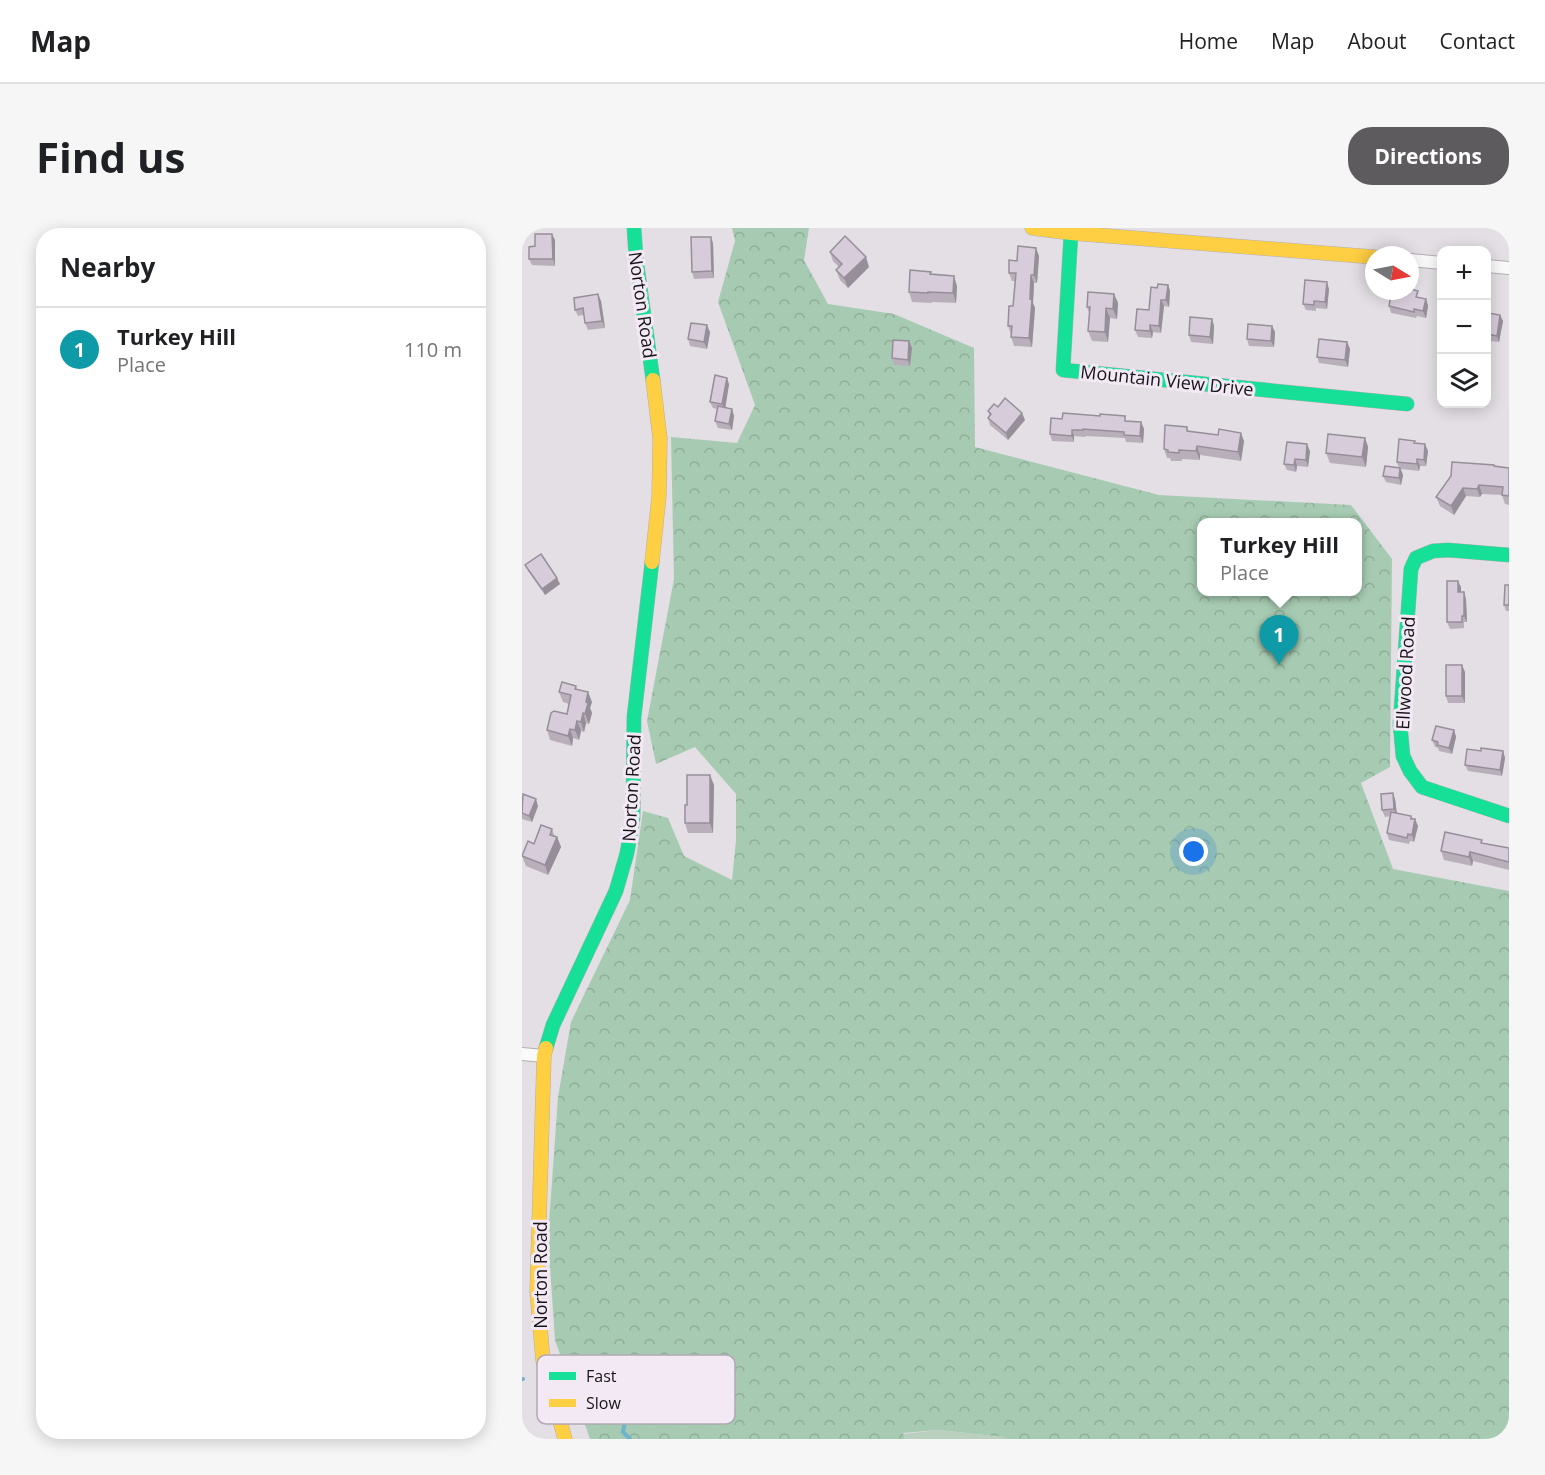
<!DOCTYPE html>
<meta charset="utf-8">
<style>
body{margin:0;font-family:"Open Sans",sans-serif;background:#f6f6f6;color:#202124}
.controls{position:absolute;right:18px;top:18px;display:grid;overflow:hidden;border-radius:12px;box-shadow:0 3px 15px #0003}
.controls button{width:54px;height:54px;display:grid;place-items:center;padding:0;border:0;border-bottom:2px solid #e0e0e0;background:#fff;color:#202124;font:30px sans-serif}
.compass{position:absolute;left:843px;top:18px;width:54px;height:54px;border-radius:50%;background:#fff;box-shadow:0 3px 15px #0003;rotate:100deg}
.you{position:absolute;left:672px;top:624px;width:21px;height:21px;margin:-15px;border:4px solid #fff;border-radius:50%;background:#1a73e8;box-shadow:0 0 0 9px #1a73e833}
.badge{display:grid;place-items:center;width:39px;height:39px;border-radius:50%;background:#5e5b5f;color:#fff;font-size:20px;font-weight:700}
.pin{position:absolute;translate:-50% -50px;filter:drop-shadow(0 2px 3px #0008)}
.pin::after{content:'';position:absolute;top:32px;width:21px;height:18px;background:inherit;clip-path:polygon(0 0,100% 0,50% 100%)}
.popup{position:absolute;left:675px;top:290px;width:165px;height:78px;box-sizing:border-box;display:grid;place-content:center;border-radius:12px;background:#fff;filter:drop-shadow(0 2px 4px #0005);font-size:20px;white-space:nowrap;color:#757577}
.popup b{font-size:22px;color:#202124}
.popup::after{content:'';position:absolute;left:50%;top:100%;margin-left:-12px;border:12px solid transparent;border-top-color:#fff}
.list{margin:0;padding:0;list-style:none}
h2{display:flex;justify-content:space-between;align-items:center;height:78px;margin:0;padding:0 24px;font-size:26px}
h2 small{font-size:20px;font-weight:400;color:#757577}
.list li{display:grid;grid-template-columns:39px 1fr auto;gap:18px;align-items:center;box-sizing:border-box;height:84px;padding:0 24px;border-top:2px solid #e0e0e0}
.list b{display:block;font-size:22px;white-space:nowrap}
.list p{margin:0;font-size:20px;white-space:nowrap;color:#757577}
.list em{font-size:20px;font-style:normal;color:#757577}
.icon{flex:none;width:33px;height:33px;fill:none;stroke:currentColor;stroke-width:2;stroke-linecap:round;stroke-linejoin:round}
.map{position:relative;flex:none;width:987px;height:1211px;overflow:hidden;border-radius:24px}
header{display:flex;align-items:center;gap:36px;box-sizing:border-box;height:84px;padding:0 30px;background:#fff;border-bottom:2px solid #e0e0e0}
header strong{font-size:28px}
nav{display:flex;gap:33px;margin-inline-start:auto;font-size:21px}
.intro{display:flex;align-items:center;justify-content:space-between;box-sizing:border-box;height:144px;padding:0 36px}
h1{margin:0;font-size:42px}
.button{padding:15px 27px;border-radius:24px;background:#5e5b5f;color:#fff;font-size:21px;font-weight:700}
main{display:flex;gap:36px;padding:0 36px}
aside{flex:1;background:#fff;border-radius:24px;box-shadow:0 3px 15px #0003}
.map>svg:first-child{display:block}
.grass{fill:#b9d0bf}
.forest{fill:url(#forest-crowns);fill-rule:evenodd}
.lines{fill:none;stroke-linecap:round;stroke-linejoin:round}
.stream{stroke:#70b4cb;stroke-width:4}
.street-casing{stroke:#b2afb2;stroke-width:14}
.fast-casing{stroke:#b2afb2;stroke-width:15}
.slow-casing{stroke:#b2afb2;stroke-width:15}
.street{stroke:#fbfafb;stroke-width:12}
.fast{stroke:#16e098;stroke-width:14}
.slow{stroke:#ffcf43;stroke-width:14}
.wall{fill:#b9afbb}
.shaded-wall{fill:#968f99}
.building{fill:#d7ccda;stroke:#968f99;stroke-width:1.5}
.labels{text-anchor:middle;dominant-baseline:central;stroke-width:6;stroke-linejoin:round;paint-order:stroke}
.street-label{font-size:18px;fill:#171418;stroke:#f2e9f4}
.key{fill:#f2e9f4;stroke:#b0a9b2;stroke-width:1.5}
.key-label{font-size:16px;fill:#171418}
</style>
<header>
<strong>Map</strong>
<nav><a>Home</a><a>Map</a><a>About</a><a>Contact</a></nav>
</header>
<div class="intro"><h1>Find us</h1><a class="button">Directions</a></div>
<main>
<aside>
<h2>Nearby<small></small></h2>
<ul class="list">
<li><span class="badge" style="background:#0f9aa8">1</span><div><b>Turkey Hill</b><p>Place</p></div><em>110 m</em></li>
</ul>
</aside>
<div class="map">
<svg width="987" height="1211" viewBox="0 0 987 1211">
<defs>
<pattern id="forest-crowns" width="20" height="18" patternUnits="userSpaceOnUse" patternTransform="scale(1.5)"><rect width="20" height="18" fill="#a7cbb2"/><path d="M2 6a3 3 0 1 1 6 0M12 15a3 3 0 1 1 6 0" fill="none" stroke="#8fad98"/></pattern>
</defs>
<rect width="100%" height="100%" fill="#e3dfe4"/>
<!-- grass -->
<path class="grass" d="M 417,1202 L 481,1209 L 484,1211 L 383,1211 L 381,1206 Z"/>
<!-- forest -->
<path class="forest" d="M 210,0 L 287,0 L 282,32 L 306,76 L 372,86 L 452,120 L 453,219 L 637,267 L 829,277 L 870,331 L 868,539 L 839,555 L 871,641 L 987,663 L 987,1211 L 484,1211 L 481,1209 L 417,1202 L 381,1205 L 383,1211 L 68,1211 L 33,1112 L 26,1009 L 36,869 L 49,794 L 108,672 L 121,583 L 146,590 L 162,628 L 210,652 L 214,612 L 214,566 L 173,519 L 134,536 L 125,493 L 152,351 L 149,209 L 215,215 L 233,177 L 196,74 L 213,13 ZM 679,294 L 835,294 L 835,364 L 679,364 Z"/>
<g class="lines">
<!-- stream -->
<g class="stream">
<path d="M 46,1141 L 87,1130 L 96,1133 C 109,1160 107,1175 101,1204 L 108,1211"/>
<path d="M 0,1151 L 1,1151"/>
</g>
<defs>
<g id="street">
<path d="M 888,32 L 920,35"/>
<path d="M 964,38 L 987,40"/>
<path d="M 0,826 L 22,828"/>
</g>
<g id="fast">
<path d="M 112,0 L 114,30 L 131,152"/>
<path d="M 549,5 L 541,142 L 885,176"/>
<path d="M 987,327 L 926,322 L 911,323 L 894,330 L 889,341 L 878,496 L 881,528 L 888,543 L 900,559 L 987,588"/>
<path d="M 24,820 L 31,797 L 94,663 L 105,625 L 111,590 L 112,489 L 130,334"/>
</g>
<g id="slow">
<path d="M 510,0 L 549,5 L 852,29"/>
<path d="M 130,334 L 137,268 L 138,211 L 131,152"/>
<path d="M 24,820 L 22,828 L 15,1063 L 21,1133 L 43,1211"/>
</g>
</defs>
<!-- street casing -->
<use href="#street" class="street-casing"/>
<!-- fast casing -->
<use href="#fast" class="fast-casing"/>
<!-- slow casing -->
<use href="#slow" class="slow-casing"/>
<!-- street -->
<use href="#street" class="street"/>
<!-- fast -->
<use href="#fast" class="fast"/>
<!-- slow -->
<use href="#slow" class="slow"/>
</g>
<!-- wall -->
<g class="wall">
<path d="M 33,12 L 33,38 L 10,37 L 7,31 L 13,18 Z"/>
<path d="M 191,15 L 192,50 L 172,51 L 170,44 Z"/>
<path d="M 308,24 L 347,39 L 326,60 L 318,52 L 314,42 L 317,39 L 311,33 Z"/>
<path d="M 517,28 L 515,55 L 512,55 L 511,75 L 513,80 L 510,119 L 492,118 L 489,109 L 489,106 L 486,98 L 491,78 L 493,53 L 490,53 L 487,45 L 495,33 Z"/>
<path d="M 409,44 L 409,46 L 435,58 L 434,75 L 410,74 L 410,75 L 390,74 L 387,64 Z"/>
<path d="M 646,57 L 648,63 L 647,79 L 642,78 L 639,105 L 631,104 L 630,110 L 616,109 L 613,102 L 627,82 L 635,60 Z"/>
<path d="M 807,61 L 805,81 L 794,80 L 794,83 L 784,82 L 781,76 Z"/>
<path d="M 592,66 L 596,75 L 595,91 L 588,90 L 586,114 L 570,113 L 566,103 L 567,85 L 565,79 Z"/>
<path d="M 898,70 L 904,71 L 906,78 L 904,90 L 895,88 L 894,90 L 869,85 L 867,78 Z"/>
<path d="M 79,73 L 83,100 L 66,102 L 63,95 L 62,87 L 56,88 L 53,82 Z"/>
<path d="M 978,87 L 981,93 L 977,114 L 968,113 L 966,121 L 964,121 L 964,88 Z"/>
<path d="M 690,91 L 692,98 L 691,116 L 669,114 L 667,107 Z"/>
<path d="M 750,98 L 753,104 L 752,119 L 727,118 L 725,111 Z"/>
<path d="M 188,104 L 185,121 L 168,118 L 166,111 Z"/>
<path d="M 387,113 L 390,120 L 388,138 L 372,137 L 370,130 Z"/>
<path d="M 825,114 L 828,121 L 826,139 L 797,135 L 795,129 Z"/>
<path d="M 207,156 L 203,180 L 210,181 L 212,188 L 210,202 L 196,200 L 193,193 L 195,181 L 191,180 L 188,174 Z"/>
<path d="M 476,179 L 503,192 L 486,212 L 468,197 L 466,190 L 468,188 L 466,183 Z"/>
<path d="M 605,193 L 619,194 L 622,201 L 621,215 L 604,214 L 603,210 L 564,208 L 563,209 L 552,208 L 552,214 L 530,213 L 528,206 Z"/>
<path d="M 665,199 L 666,203 L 722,213 L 719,233 L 678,227 L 678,232 L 660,231 L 660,233 L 649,233 L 648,230 L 645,230 L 642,221 Z"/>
<path d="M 843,210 L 846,219 L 844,239 L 808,235 L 804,225 Z"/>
<path d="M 893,215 L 906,223 L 904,238 L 898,238 L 897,243 L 879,241 L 881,247 L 879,257 L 864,254 L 861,248 L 877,240 L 875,234 Z"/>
<path d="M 788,223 L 786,239 L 775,238 L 774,244 L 765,242 L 762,236 Z"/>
<path d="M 973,239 L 987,240 L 987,277 L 983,276 L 980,267 L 960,266 L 958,269 L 944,268 L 932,287 L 918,278 L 914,269 Z"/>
<path d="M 3,337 L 38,356 L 23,367 L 6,343 Z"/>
<path d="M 987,357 L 987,383 L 984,383 L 982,377 Z"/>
<path d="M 939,359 L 939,364 L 942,364 L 944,371 L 945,394 L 942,394 L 942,400 L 928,401 L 925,394 Z"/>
<path d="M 943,444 L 943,475 L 926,475 L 924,468 Z"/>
<path d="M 54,458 L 55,461 L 70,474 L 68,480 L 70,485 L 67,496 L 64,495 L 62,504 L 59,503 L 57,512 L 51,510 L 50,518 L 28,512 L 25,502 L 45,486 L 47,476 L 41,474 L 37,464 Z"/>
<path d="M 932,502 L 934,509 L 930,526 L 917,523 L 916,520 L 913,519 L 910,512 Z"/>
<path d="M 959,523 L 981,523 L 983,530 L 980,548 L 946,543 L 943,537 Z"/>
<path d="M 192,557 L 191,605 L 166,605 L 163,595 L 165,577 Z"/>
<path d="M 0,567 L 16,578 L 10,594 L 0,591 Z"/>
<path d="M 873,571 L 875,585 L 889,588 L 896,598 L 892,614 L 888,613 L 887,616 L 867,612 L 865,605 L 869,588 L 863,589 L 860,582 Z"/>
<path d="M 30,601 L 33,609 L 35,609 L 39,619 L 26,647 L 4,638 L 0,628 L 12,616 Z"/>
<path d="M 962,615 L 987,620 L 987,642 L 951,633 L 950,638 L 922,632 L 919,623 Z"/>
</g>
<!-- shaded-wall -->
<g class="shaded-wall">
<path d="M 30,6 L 33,12 L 33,38 L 31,31 Z"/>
<path d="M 189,9 L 191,15 L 192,50 L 190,43 Z"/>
<path d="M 514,20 L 517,28 L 515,55 L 512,47 Z"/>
<path d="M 344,29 L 347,39 L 326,60 L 322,50 Z"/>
<path d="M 509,47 L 512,55 L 511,75 L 513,80 L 510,119 L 507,110 Z"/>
<path d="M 432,48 L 435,58 L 434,75 L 431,65 Z"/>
<path d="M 805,54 L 807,61 L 805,81 L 803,74 Z"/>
<path d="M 646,57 L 648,63 L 647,79 L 644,72 Z"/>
<path d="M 76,66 L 79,73 L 83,100 L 80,93 Z"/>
<path d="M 592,66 L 596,75 L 595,91 L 591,81 Z"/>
<path d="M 904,71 L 906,78 L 904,90 L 901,83 Z"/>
<path d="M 639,72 L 642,78 L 639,105 L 637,98 Z"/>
<path d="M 584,80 L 588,90 L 586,114 L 583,104 Z"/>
<path d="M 978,87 L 981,93 L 977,114 L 975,108 Z"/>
<path d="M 690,91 L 692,98 L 691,116 L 688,109 Z"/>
<path d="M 185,97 L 188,104 L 185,121 L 182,114 Z"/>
<path d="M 628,97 L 631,104 L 630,110 L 628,103 Z"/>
<path d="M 750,98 L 753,104 L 752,119 L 749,113 Z"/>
<path d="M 965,106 L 968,113 L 966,121 L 964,116 Z"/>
<path d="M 387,113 L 390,120 L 388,138 L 386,132 Z"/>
<path d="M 825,114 L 828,121 L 826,139 L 823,132 Z"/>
<path d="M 205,150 L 207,156 L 203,182 L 200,176 Z"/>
<path d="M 210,181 L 212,188 L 210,202 L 207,196 Z"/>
<path d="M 500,185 L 503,192 L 486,212 L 484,205 Z"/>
<path d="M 619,194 L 622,201 L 621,215 L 618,208 Z"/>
<path d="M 550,202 L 552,208 L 552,214 L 550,208 Z"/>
<path d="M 719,205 L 722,213 L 719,233 L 716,224 Z"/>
<path d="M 843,210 L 846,219 L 844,239 L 840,229 Z"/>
<path d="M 785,216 L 788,223 L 786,239 L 784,232 Z"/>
<path d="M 903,216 L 906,223 L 904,238 L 902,232 Z"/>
<path d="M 675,218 L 678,227 L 678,232 L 674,223 Z"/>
<path d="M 773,231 L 775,238 L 774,244 L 772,237 Z"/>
<path d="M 895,231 L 898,238 L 897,243 L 895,236 Z"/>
<path d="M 878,240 L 881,247 L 879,257 L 877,250 Z"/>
<path d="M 957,257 L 960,266 L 958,269 L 955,261 Z"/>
<path d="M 941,260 L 944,268 L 932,287 L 929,278 Z"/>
<path d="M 35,350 L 38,356 L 23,367 L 20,361 Z"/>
<path d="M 936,353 L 939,359 L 939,371 L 936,364 Z"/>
<path d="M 942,364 L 944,371 L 945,394 L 942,388 Z"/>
<path d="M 940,437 L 943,444 L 943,475 L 940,468 Z"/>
<path d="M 66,464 L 70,474 L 68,480 L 70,485 L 67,496 L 63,486 L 64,474 Z"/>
<path d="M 61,485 L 64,495 L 62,504 L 59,494 Z"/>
<path d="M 55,493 L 59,503 L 57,512 L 53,502 Z"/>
<path d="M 48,501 L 51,510 L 50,518 L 46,508 Z"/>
<path d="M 932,502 L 934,509 L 930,526 L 927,520 Z"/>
<path d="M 981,523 L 983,530 L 980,548 L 978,542 Z"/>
<path d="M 188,547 L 192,557 L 191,605 L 188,595 Z"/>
<path d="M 871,565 L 873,571 L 875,588 L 872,581 Z"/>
<path d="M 14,571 L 16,578 L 10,594 L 7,588 Z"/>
<path d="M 893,591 L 896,598 L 892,614 L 890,607 Z"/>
<path d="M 35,609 L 39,619 L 26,647 L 23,637 Z"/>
<path d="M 948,624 L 951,633 L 950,638 L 947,629 Z"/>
</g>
<!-- building -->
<g class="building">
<path d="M 13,6 L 30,6 L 31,31 L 7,31 L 7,19 L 13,18 Z"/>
<path d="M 323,8 L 344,29 L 322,50 L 314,42 L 320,36 L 308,24 Z"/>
<path d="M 169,9 L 189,9 L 190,43 L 170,44 Z"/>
<path d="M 496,18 L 514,20 L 512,47 L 509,47 L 508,71 L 510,72 L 507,110 L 489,109 L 490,98 L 486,98 L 487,78 L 491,78 L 494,45 L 487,45 L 487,32 L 495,33 Z"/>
<path d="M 388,42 L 409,44 L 408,46 L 432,48 L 431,65 L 406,64 L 406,65 L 387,64 Z"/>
<path d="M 783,52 L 805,54 L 803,74 L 792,73 L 792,77 L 781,76 Z"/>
<path d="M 636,56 L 646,57 L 644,72 L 639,72 L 637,98 L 628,97 L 628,103 L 613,102 L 615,81 L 627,82 L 629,59 L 635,60 Z"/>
<path d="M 888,61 L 896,63 L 894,69 L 904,71 L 901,83 L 892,81 L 892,84 L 867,78 L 869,67 L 872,68 L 873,63 L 888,63 Z"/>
<path d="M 566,64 L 592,66 L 591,81 L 584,80 L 583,104 L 566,103 L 568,79 L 565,79 Z"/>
<path d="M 76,66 L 80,93 L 63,95 L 61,80 L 53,82 L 52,70 Z"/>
<path d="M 966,85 L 978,87 L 975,108 L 965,106 L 964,111 L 964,88 L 966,88 Z"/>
<path d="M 668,89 L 690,91 L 688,109 L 667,107 Z"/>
<path d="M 169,95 L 185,97 L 182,114 L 166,111 Z"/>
<path d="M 726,96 L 750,98 L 749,113 L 725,111 Z"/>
<path d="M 797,111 L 825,114 L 823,132 L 795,129 Z"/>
<path d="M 371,112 L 387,113 L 386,132 L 370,130 Z"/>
<path d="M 193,147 L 205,150 L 200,176 L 188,174 Z"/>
<path d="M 483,170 L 500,185 L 484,205 L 466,190 L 469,186 L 466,183 L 472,176 L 476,179 Z"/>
<path d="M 196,178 L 210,181 L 207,196 L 193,193 Z"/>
<path d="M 541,185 L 578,188 L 578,186 L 603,188 L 603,193 L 619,194 L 618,208 L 602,207 L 602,204 L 561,201 L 561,202 L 550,202 L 550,208 L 528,206 L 529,190 L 540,191 Z"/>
<path d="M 643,197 L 665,199 L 665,203 L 696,207 L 697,201 L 719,205 L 716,224 L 675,218 L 674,223 L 657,222 L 657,225 L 646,224 L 646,222 L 642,221 Z"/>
<path d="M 806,206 L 843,210 L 840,229 L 804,225 Z"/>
<path d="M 877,211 L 893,213 L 892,215 L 903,216 L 902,232 L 895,231 L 895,236 L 875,234 Z"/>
<path d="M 765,214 L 785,216 L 784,232 L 773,231 L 772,237 L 762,236 Z"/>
<path d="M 930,234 L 972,237 L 972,238 L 987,240 L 987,268 L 980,267 L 981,259 L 957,257 L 955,261 L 941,260 L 929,278 L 914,269 L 929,248 Z"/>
<path d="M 863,238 L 878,240 L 877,250 L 861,248 Z"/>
<path d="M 19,326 L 35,350 L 20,361 L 3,337 Z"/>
<path d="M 925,353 L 936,353 L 936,364 L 942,364 L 942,388 L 940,388 L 940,394 L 925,394 Z"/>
<path d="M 983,357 L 987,357 L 987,377 L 982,377 Z"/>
<rect x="924" y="437" width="16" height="31"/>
<path d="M 40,454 L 54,458 L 53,461 L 66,464 L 64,474 L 66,475 L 63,486 L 61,485 L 59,494 L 55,493 L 53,502 L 48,501 L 46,508 L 25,502 L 29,485 L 32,483 L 45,486 L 49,467 L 37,464 Z"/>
<path d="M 914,498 L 932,502 L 927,520 L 915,517 L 916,514 L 910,512 Z"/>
<path d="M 959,520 L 981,523 L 978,542 L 943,537 L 945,521 L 959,523 Z"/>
<path d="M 165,547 L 188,547 L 188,595 L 163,595 L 163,577 L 165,577 Z"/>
<path d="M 871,565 L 872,581 L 860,582 L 859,566 Z"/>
<path d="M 1,566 L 14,571 L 7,588 L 0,585 Z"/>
<path d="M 869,584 L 889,588 L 889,591 L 893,591 L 890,607 L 886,606 L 885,610 L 865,605 Z"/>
<path d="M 19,597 L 30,601 L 28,607 L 35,609 L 23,637 L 0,628 L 6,613 L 12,616 Z"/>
<path d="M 923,604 L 960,612 L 959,615 L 987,620 L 987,634 L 948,624 L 947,629 L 919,623 Z"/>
</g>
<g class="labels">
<!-- street labels -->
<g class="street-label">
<text transform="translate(121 77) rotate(82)">Norton Road</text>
<text transform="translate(645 152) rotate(6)">Mountain View Drive</text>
<text transform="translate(883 445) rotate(-87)">Ellwood Road</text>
<text transform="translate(109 560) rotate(-87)">Norton Road</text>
<text transform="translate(18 1047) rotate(-90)">Norton Road</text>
</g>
</g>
<!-- legend -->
<rect x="15" y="1127" width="198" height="69" rx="9" class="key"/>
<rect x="27" y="1144" width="27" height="8" fill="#16e098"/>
<rect x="27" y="1171" width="27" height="8" fill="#ffcf43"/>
<g class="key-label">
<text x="64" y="1154">Fast</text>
<text x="64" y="1181">Slow</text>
</g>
</svg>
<div class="controls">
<button>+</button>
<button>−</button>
<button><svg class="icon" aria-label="layers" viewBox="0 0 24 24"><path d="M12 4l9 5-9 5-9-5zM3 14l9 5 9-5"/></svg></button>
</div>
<svg class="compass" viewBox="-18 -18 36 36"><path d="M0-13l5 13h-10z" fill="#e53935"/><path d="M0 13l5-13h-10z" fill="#757577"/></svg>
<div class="you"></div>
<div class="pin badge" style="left:757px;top:437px;background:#0f9aa8">1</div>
<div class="popup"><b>Turkey Hill</b>Place</div>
</div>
</main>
